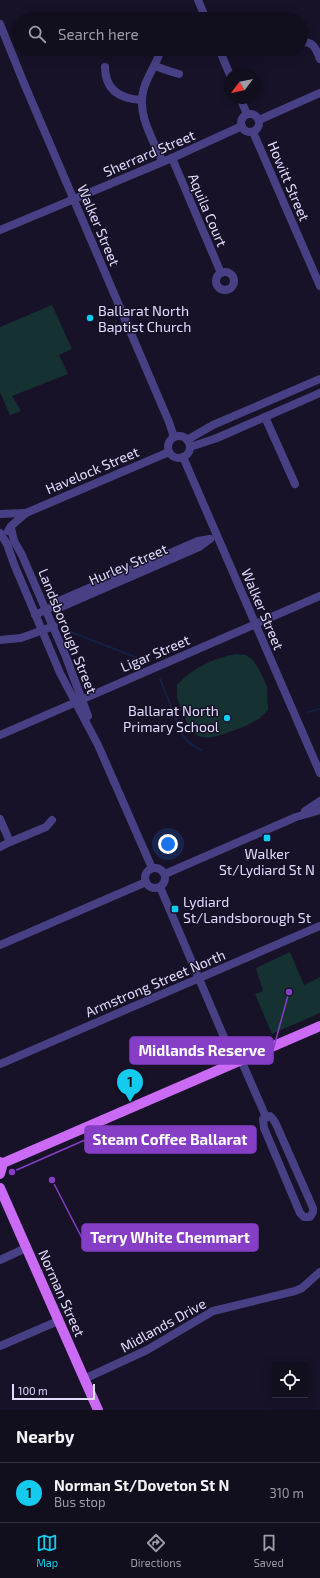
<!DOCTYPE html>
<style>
body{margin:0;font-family:"Exo 2",sans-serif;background:#1a1727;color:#f1f3f6}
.controls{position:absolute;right:12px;bottom:12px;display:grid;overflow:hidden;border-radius:0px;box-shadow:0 2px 10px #0003}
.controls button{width:36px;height:36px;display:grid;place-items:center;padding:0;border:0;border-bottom:1px solid #302e3c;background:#110e1e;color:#f1f3f6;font:20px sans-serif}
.compass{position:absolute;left:224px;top:68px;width:36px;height:36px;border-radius:50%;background:#110e1e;box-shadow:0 2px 10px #0003;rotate:238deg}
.scale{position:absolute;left:12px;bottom:10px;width:83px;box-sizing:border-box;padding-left:4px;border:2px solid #e1dbfd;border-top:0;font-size:11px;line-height:14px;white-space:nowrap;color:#e1dbfd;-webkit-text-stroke:3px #171228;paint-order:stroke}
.you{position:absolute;left:168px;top:844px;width:14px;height:14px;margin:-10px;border:3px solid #fff;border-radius:50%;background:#1a73e8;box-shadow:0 0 0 6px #1a73e833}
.badge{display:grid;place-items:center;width:26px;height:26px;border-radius:50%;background:#15caef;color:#111;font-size:13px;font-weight:700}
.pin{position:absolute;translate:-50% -33px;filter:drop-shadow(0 1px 2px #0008)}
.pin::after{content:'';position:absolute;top:21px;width:14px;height:12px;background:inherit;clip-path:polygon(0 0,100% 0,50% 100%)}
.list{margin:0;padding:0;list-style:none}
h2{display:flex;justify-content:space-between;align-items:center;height:52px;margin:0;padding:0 16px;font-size:17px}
h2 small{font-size:13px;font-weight:400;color:#9c9ca4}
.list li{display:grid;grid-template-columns:26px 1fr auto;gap:12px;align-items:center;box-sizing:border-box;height:60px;padding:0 16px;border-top:1px solid #302e3c}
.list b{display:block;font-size:15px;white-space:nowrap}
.list p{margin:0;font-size:13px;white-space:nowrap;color:#9c9ca4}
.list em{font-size:13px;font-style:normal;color:#9c9ca4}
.icon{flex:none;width:22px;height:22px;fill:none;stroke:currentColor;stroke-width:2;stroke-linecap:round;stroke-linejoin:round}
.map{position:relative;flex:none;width:320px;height:1410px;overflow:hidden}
.search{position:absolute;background:#110e1e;box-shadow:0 2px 10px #0003;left:12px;right:12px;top:12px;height:44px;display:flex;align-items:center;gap:10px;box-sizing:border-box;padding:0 14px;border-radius:22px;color:#9c9ca4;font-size:15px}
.sheet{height:112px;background:#110e1e}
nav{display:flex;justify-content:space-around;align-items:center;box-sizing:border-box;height:56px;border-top:1px solid #302e3c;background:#110e1e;font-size:11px;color:#9c9ca4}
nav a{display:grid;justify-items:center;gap:2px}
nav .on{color:#15caef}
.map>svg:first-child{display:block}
.green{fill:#153132}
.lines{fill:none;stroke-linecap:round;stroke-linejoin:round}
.stream{stroke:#13244b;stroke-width:1.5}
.minor{stroke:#484084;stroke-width:8}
.major{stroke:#ca6af5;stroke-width:10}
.poi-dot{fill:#15caef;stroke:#171228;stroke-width:1.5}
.labels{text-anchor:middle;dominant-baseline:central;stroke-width:3;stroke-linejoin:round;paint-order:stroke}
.street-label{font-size:14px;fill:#e1dbfd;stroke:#171228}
.poi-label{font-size:14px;fill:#e1dbfd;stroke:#171228;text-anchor:start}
.leader{fill:none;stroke:#853ec5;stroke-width:1.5}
.callout-dot{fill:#853ec5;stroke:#171228;stroke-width:1.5}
.callout{fill:#853ec5;stroke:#853ec5;stroke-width:1.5}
.callout-label{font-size:15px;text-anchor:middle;font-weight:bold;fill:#fff}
</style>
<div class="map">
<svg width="320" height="1410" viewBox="0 0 320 1410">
<rect width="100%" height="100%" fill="#171228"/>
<!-- green -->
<g class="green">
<path d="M 52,305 L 72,349 L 59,355 L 68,374 L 12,396 L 21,411 L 10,415 L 0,392 L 0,327 Z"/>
<path d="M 236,654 L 246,655 L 253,660 L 261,673 L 267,687 L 268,710 L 260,718 L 246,726 L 221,735 L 208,738 L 198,736 L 190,730 L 177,698 L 177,685 C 192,668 214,658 236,654 Z"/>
<path d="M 290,952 L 304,985 L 320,977 L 320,1013 L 272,1034 L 255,994 L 263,991 L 256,968 Z"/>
</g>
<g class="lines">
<!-- stream -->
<g class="stream">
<path d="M 61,628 L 140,659"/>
<path d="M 160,679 L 182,734 L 188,742 L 201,750"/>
<path d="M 308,712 L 320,709"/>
</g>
<!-- minor -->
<g class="minor">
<path d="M 198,0 L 206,19"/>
<path d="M 0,24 L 23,81 L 169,422 L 174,437"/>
<path d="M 301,42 C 314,41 316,49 320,59"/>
<path d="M 161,49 C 157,64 148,74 144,88 C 136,114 153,139 162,161"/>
<path d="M 219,49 L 230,75"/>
<path d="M 271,50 L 273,49"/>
<path d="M 155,66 L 169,71 L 179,74"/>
<path d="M 105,67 C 105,90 120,99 142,100"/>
<path d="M 240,98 L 247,114"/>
<circle cx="250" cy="123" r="9"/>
<path d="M 259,120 L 320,93"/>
<path d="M 253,132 L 320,286"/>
<path d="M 172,158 L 221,273"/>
<path d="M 0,230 L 172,158 L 242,126"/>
<circle cx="225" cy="281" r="9"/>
<path d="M 265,417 L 295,484"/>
<circle cx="179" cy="447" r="11"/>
<path d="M 187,440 L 213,425 L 320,379"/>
<path d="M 190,447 L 217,438 L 320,393"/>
<path d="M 183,457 L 320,773"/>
<path d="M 0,514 L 26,513"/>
<path d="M 11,528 L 14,541 L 22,555 L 66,657 L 88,716"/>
<path d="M 8,531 L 11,526 L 26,513 L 169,452"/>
<path d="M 0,533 L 7,544 L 14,564 L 60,673 L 98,745 L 152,868"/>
<path d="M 54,606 L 61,607 L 199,547 L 210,539"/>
<path d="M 35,615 L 54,606 L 59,601 L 198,541 L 210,539"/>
<path d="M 0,640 L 21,638 L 54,626"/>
<path d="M 0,735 L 320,596"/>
<path d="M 305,811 L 320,801"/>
<path d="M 0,819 L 10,842 L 0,847"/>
<path d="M 10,842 L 46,827 L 52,820"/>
<circle cx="155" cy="878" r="10"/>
<path d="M 165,874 L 296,817 L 320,810"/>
<path d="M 160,887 L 235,1063"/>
<path d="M 0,945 L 146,882"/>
<path d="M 241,1060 L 266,1117"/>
<path d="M 0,1064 L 320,926"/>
<path d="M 270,1116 L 273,1119 L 276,1124 L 313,1208 L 313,1212 L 310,1217 L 304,1217 L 300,1213 L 264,1128 L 263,1119 Z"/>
<path d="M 0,1260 L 26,1248"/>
<path d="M 0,1346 L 58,1321"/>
<path d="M 84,1379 L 147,1350 L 213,1311 L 295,1291 L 302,1288 L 320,1272"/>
</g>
<!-- major -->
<g class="major">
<path d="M 0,1162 L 2,1167 L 0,1174"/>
<path d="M 1,1164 L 320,1026"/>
<path d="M 0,1188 L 98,1410"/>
</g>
</g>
<!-- markers -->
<g class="poi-dot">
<circle cx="90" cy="318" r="4"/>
<circle cx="227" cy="718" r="4"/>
<rect x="263" y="834" width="8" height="8" rx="2"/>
<rect x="171" y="905" width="8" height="8" rx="2"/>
</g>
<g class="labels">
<!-- street labels -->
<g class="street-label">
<text transform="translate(149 153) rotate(-23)">Sherrard Street</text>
<text transform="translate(289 181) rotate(67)">Howitt Street</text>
<text transform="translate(208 210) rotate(67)">Aquila Court</text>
<text transform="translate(99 225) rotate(67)">Walker Street</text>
<text transform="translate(92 470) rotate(-23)">Havelock Street</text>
<text transform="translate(128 564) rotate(-23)">Hurley Street</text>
<text transform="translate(263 609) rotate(67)">Walker Street</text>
<text transform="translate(68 631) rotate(68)">Landsborough Street</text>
<text transform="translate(155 653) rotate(-23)">Ligar Street</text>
<text transform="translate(155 983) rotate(-23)">Armstrong Street North</text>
<text transform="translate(62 1293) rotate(66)">Norman Street</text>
<text transform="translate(163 1325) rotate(-29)">Midlands Drive</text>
</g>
<!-- poi labels -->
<g class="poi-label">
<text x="98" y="310">Ballarat North<tspan x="98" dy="16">Baptist Church</tspan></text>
<text x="219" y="710" text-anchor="end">Ballarat North<tspan x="219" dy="16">Primary School</tspan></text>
<text x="267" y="853" text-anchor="middle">Walker<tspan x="267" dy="16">St/Lydiard St N</tspan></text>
<text x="183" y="901">Lydiard<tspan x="183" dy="16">St/Landsborough St</tspan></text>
</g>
</g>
<!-- callouts -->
<path class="leader" d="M289 992L273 1050M12 1172L85 1140M52 1180L82 1238"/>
<g class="callout-dot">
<circle cx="289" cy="992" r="4"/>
<circle cx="12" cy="1172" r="4"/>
<circle cx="52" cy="1180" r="4"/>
</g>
<g class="callout">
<rect x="130" y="1037" width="143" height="27" rx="4"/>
<rect x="85" y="1126" width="171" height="27" rx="4"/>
<rect x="82" y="1224" width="176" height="27" rx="4"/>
</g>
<g class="callout-label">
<text x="202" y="1056">Midlands Reserve</text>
<text x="170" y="1145">Steam Coffee Ballarat</text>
<text x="170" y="1243">Terry White Chemmart</text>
</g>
</svg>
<div class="controls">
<button><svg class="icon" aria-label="locate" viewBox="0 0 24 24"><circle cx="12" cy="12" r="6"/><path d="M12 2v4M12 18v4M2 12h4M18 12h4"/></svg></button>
</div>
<svg class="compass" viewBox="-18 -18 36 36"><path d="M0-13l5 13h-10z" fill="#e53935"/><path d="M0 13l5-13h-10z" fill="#9c9ca4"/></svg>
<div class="scale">100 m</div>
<div class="you"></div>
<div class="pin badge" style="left:130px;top:1102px">1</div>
<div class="search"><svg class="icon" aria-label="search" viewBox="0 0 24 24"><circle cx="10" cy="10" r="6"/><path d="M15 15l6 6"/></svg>Search here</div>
</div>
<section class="sheet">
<h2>Nearby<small></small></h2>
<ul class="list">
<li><span class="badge">1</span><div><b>Norman St/Doveton St N</b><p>Bus stop</p></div><em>310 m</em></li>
</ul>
</section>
<nav>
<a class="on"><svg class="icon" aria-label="map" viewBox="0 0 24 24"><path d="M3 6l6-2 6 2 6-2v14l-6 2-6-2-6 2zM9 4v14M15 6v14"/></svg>Map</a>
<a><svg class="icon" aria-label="directions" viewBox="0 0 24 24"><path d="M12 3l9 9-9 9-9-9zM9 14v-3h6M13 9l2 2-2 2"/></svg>Directions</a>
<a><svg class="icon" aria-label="saved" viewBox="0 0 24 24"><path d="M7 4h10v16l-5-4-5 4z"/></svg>Saved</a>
</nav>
